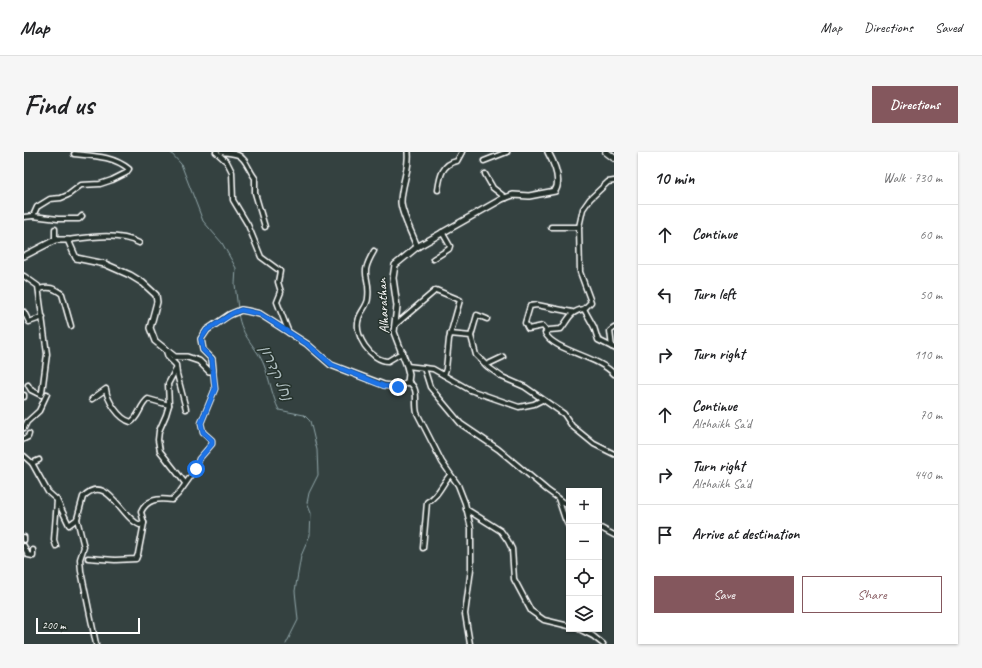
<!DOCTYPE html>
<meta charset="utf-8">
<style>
body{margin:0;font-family:Caveat,"Playpen Sans Hebrew",sans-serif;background:#f6f6f6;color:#202124}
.controls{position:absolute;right:12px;bottom:12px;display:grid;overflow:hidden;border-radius:0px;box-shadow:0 1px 3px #0004}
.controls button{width:36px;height:36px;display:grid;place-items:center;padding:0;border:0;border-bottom:1px solid #e0e0e0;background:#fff;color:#202124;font:20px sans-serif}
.scale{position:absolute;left:12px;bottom:10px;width:104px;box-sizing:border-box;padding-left:4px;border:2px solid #fff;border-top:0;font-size:11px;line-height:14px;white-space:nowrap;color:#fff;-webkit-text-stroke:3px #26332d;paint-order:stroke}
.stop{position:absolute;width:12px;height:12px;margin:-9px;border:3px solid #1a73e8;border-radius:50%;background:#fff}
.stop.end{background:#1a73e8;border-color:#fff;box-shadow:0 1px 4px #0008}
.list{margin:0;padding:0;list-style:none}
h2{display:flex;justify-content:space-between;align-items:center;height:52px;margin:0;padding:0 16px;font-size:17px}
h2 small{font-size:13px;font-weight:400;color:#757577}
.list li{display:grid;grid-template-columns:26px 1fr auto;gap:12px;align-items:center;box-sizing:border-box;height:60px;padding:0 16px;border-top:1px solid #e0e0e0}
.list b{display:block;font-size:15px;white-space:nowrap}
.list p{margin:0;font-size:13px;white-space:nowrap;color:#757577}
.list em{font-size:13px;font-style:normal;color:#757577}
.actions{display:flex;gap:8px;padding:12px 16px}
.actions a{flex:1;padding:9px 0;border:1px solid #84575d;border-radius:0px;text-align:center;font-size:14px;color:#84575d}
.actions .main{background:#84575d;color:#fff}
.icon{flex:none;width:22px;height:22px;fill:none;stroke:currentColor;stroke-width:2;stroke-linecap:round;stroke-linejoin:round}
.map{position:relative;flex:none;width:590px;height:492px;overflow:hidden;border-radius:0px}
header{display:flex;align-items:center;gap:24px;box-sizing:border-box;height:56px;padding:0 20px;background:#fff;border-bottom:1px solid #e0e0e0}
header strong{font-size:19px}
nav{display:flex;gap:22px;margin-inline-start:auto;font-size:14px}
.intro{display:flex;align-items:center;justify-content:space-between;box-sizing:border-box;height:96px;padding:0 24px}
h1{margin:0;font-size:28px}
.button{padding:10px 18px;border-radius:0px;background:#84575d;color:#fff;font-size:14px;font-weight:700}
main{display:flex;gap:24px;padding:0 24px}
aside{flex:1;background:#fff;border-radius:0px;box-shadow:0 1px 3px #0004}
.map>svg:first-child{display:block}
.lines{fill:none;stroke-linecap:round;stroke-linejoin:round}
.stream{stroke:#92a7aa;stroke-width:1}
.minor-casing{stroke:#fff;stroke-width:7}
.tertiary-casing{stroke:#fff;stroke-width:8}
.secondary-casing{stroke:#fff;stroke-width:8}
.minor{stroke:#26332d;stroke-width:4}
.tertiary{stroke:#26332d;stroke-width:5}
.secondary{stroke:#26332d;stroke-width:5.5}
.route{stroke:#1a73e8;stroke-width:5}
.labels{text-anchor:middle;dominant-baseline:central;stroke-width:3;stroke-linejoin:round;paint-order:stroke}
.street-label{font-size:14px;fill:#fff;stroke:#26332d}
.water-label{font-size:15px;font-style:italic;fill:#aebdbf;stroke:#26332d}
</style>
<header>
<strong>Map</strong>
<nav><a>Map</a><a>Directions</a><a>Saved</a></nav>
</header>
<div class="intro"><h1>Find us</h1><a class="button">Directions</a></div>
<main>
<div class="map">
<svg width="590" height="492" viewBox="0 0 590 492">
<rect width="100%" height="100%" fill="#344140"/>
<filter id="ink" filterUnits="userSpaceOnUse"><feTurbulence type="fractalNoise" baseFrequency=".025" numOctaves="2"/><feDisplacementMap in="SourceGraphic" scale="8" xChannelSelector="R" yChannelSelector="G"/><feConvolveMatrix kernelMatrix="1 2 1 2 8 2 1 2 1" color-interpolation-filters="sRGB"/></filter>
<g filter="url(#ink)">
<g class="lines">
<!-- stream -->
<g class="stream">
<path d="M 146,0 L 157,12 L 179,69 L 198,91 L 212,116 L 211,132 L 214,157"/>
<path d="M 214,161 C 218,187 232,193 240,213 C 246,228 248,244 255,258 L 280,263 L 286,269 L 293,298 L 294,323 L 285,341 L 283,351 L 287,361 L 286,383 L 277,404 L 271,439 L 274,468 L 262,492"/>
</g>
<defs>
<g id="minor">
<path d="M 192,0 L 203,10 L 208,20 L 209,48 L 224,73 L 237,105 L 256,119 L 254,130 L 257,140 L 253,150 L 265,181"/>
<path d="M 198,0 C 203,1 209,1 214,3 C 222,6 225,19 231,26 L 231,41 L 241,75"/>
<path d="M 460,9 L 483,0"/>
<path d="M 461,22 L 469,36 L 482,46"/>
<path d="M 590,29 L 584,30 L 566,47 L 559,57 L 555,75 L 556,120 L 567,150 L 560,157 C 546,159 545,167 537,177 L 525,178 L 521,181 C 530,199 574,204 590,222"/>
<path d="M 414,38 C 416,24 418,12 433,9 L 438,0"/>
<path d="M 9,64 L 34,67 L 55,67 L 58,64"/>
<path d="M 0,65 L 9,64 L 13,55 L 26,47 L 37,46 L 44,43 L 57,33 L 76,32 L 88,28 L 102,21 L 105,17 C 89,4 70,4 50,2"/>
<path d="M 527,75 L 555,75"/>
<path d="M 31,77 L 31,88"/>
<path d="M 44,88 C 66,85 94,80 115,91"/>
<path d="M 350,99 C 334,126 347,122 344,146 C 344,153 337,159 335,166 C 329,183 347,209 364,209 L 379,200"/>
<path d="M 409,107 L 425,97 L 426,94 L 418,80"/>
<path d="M 0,124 L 14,134 L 23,202 L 18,240 L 17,243 L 7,238 L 4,233"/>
<path d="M 15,137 C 25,134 30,136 38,142 L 47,174"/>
<path d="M 560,157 L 570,175 L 574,188 L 590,196"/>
<path d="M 0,160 L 5,170 L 19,165"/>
<path d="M 371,173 L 412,138 L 436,148 L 425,187 L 422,217 L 420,223"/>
<path d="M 523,179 L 519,174 L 504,177 L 501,171 L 506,154 L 513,153 L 548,160"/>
<path d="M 426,182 L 447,184 L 452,203 L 464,215 L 478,225 L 501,235 L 540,262 L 548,274 L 570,292 L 590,302"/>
<path d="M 447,184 L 453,163 L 463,167"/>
<path d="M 588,195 L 586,179 L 590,176"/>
<path d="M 142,199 L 144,205 L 152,213 L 153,222 L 162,257"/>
<path d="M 462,213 L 479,205"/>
<path d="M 383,214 L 409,217 L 446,238 L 495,255 L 510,252 L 518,248"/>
<path d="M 400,216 L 406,235 L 437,272 L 474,297 L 523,338 L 545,354"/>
<path d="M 152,217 L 144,232 L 145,253 L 142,263 L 135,279 L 134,288 L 136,299 L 161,331"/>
<path d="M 384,230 C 396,236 390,249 393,261 L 418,310 L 434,333 L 441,351 L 447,376 L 447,417 L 441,462 L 446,492"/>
<path d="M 0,245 L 0,243"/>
<path d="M 68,247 L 82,237 C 83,248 95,267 107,270 C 115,265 116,253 124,247 L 145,253"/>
<path d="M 0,276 L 3,270 L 15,259 L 23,242"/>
<path d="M 0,287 L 4,285 L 5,282"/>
<path d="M 0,304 L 8,311 L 24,340 L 33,348 L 45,373 L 53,367 L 59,345 C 83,320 97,366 116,373 L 120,371 L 117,360 C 123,347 134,346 148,348 L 155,341 L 172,317 L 175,307 L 188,292 L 188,288 L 179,280 L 177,271 L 191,237 L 189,218"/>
<path d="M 8,311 L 15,308"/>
<path d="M 534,346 L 541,367 L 545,375"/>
<path d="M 442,357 L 477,379 L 484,389 L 488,397 L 490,427 L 507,459 L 520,468 L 545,474"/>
<path d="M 53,367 L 60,395 L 56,407 L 57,419 L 72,492"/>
<path d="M 575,375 L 590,383"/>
<path d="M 0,385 L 0,388"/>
<path d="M 0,394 L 4,403 L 9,404 L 9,398"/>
<path d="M 32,394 L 30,388 L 33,348"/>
<path d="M 399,396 L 403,350 C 414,345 418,332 426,323"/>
<path d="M 64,406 L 91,408 L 112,407 L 114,402 L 120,371"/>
<path d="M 555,477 L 569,484 L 579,492"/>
</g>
<g id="tertiary">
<path d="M 384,0 C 386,17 377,33 377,50 C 377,61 389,83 393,95"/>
<path d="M 0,104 L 31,88 L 44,88 L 52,106 L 81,112 L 106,123 L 119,131 L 132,143 L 133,150 L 126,176 L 131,189 L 151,205 L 163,205 L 175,209 L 185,219 L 189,218 L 188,207 L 179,198 L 177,187 L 183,178 L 205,163 L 217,158 L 223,159 L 236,162 L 283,192 L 307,213 L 360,233 L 374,235 L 384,230 L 385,222 L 383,214 L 370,180 L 373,154 L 369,126 L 371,113 L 393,95 L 478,47 L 489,43 L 505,44 L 531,39 C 538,28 530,11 524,0"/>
</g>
<path id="secondary" d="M 582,0 L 590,6"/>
</defs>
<!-- minor casing -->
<use href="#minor" class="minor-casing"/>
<!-- tertiary casing -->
<use href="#tertiary" class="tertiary-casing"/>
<!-- secondary casing -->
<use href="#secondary" class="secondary-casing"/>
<!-- minor -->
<use href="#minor" class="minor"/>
<!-- tertiary -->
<use href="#tertiary" class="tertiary"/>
<!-- secondary -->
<use href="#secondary" class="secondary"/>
</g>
</g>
<g class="lines" filter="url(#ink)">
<!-- route -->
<path class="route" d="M 172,317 L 175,307 L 188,292 L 188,288 L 179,280 L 177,271 L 191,237 L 188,207 L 179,198 L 177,187 L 183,178 L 209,161 L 217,158 L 236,162 L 283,192 L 308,213 L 360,234 L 374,235"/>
</g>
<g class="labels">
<!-- street labels -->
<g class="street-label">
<text transform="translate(359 154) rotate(-93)">Alharathan</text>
</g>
<!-- water labels -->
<g class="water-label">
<text transform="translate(252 221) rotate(66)">נחל קדרון</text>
</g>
</g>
</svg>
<div class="controls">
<button>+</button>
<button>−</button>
<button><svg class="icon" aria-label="locate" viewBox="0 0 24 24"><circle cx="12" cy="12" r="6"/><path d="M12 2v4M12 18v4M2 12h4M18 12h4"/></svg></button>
<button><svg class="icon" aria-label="layers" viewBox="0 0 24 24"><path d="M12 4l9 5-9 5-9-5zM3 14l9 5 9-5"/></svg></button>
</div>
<div class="scale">200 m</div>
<div class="stop" style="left:172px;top:317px"></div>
<div class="stop end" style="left:374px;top:235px"></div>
</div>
<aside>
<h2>10 min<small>Walk · 730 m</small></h2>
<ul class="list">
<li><svg class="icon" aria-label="ahead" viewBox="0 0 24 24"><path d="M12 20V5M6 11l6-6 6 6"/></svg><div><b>Continue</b></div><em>60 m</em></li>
<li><svg class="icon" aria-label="left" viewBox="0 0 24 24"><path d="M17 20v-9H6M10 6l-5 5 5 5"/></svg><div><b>Turn left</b></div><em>50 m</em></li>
<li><svg class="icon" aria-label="right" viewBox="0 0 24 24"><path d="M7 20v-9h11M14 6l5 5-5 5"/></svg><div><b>Turn right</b></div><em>110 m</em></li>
<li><svg class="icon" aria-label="ahead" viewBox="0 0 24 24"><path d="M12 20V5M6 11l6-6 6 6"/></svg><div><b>Continue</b><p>Alshaikh Sa'd</p></div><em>70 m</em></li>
<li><svg class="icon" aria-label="right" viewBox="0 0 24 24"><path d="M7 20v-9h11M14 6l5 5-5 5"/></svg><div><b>Turn right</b><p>Alshaikh Sa'd</p></div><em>440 m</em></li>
<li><svg class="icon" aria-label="arrive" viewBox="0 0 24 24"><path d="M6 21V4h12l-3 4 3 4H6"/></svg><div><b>Arrive at destination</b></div></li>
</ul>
<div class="actions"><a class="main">Save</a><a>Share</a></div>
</aside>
</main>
